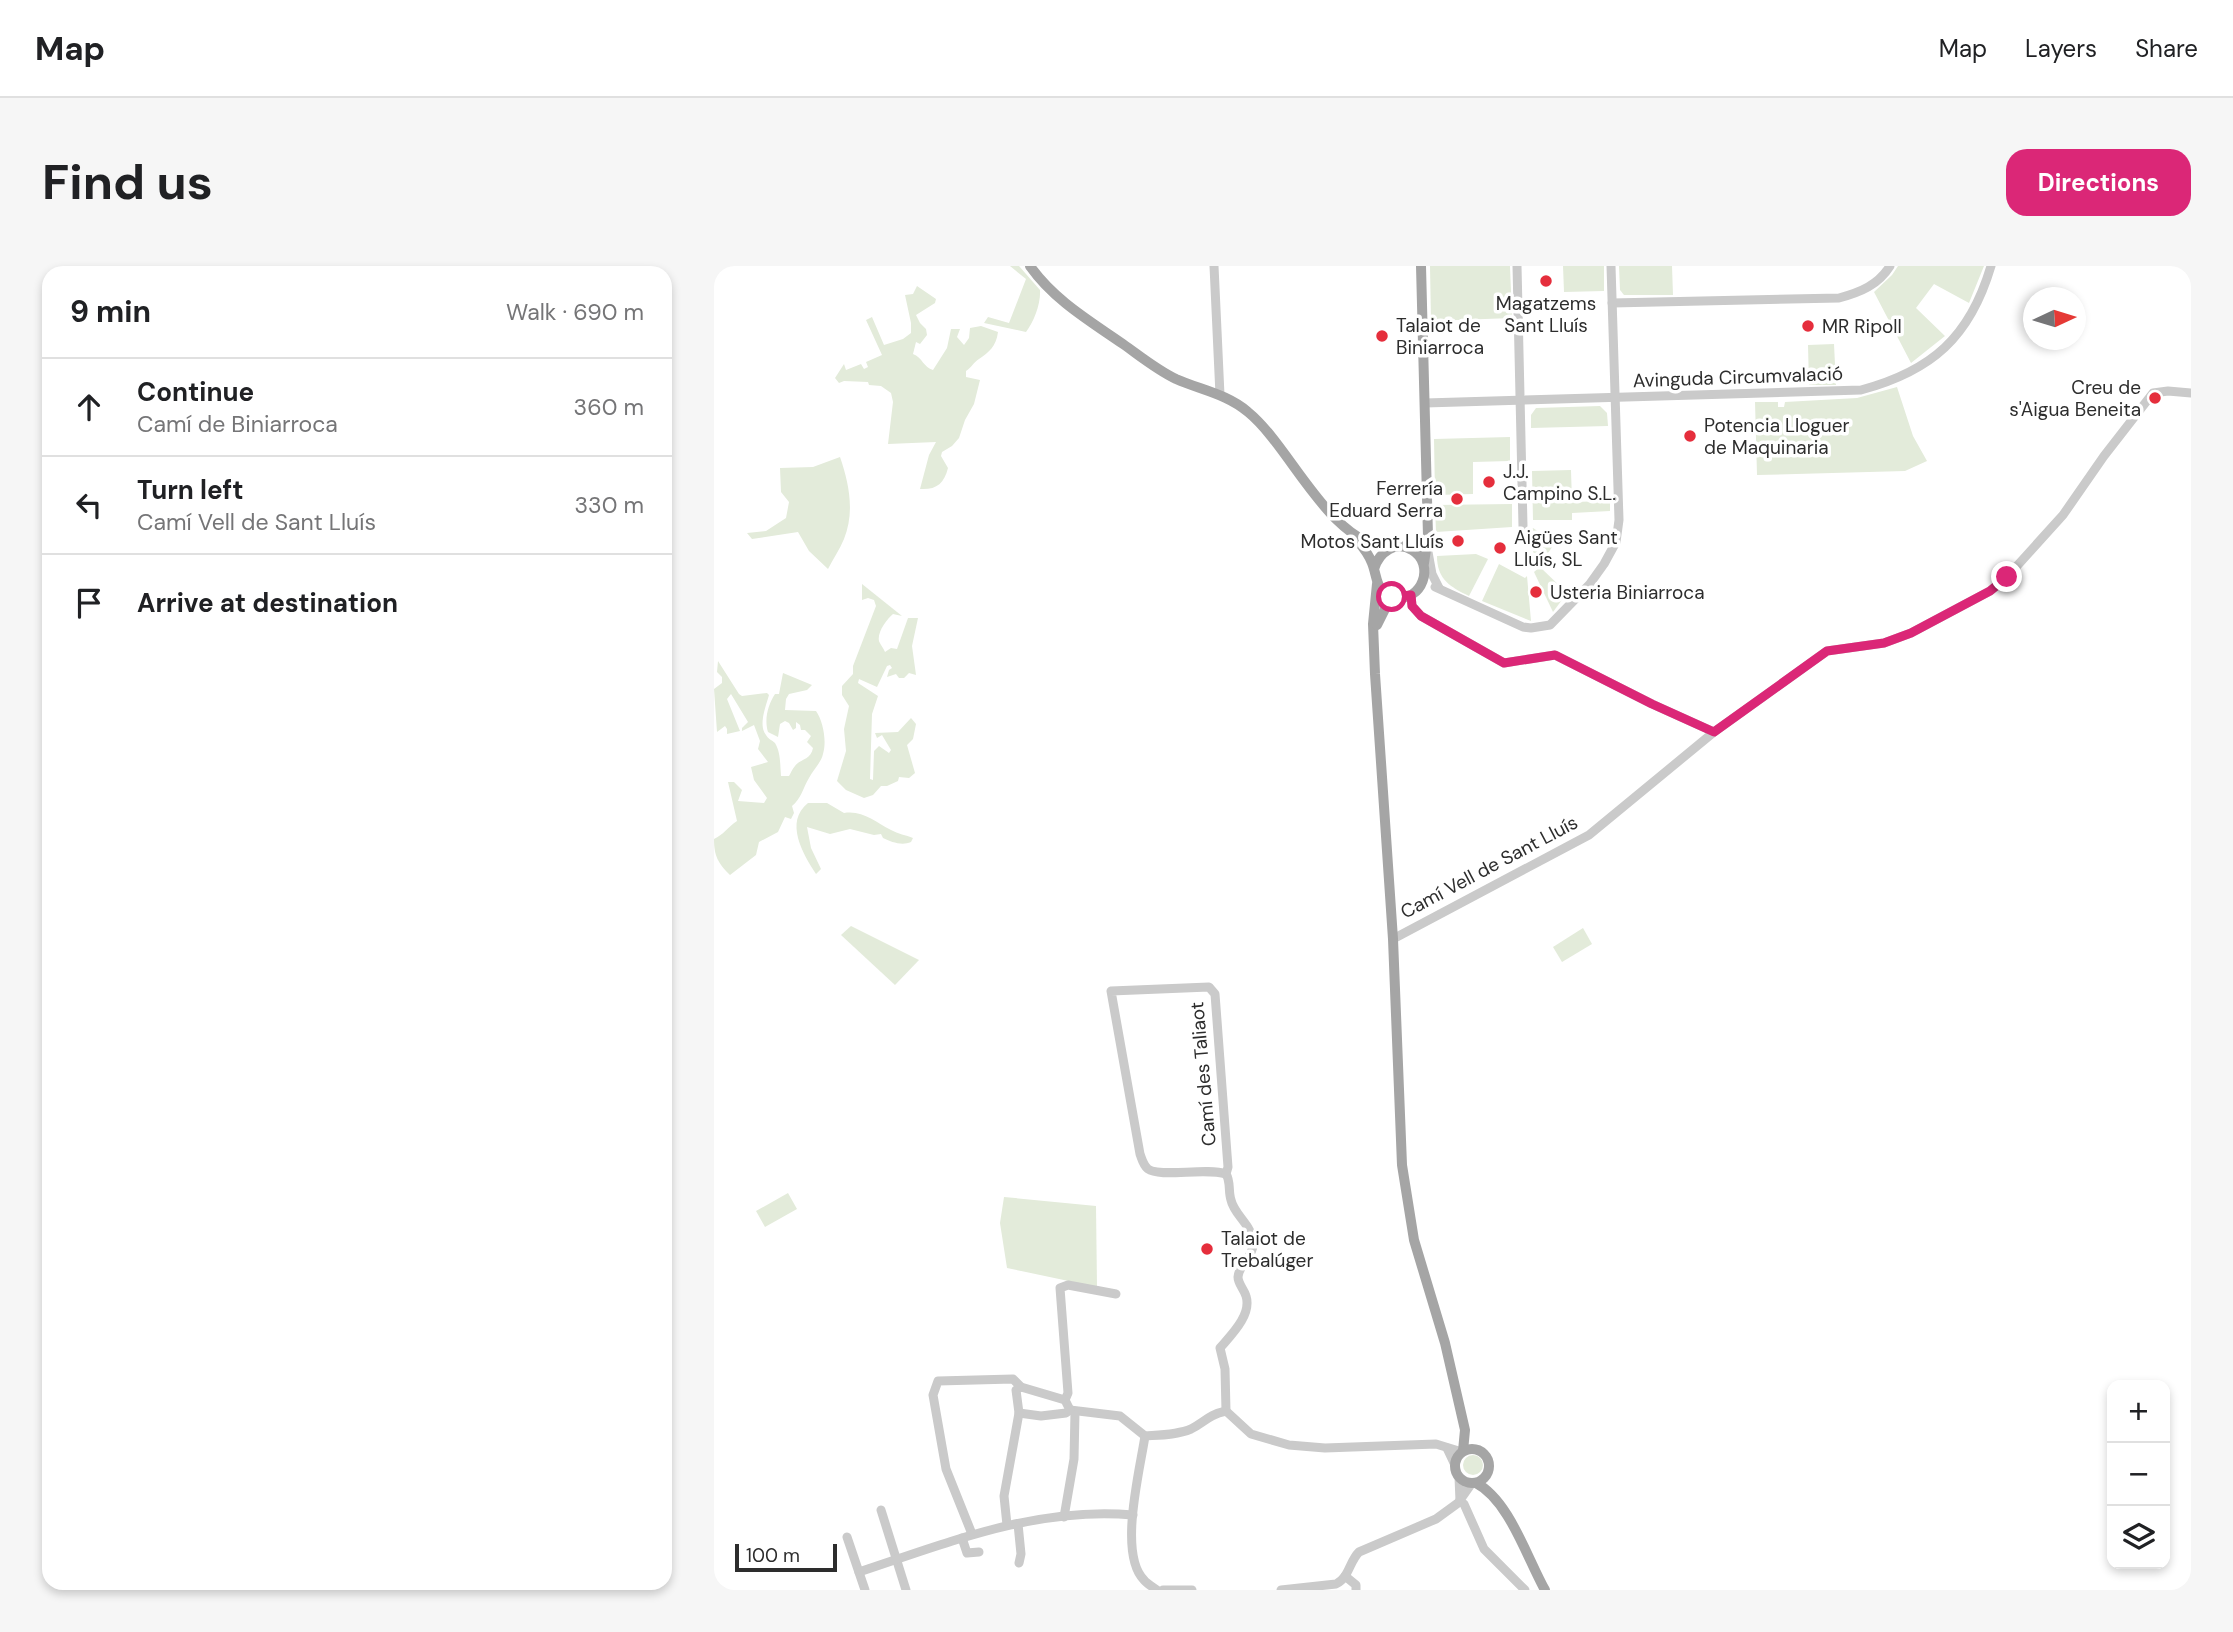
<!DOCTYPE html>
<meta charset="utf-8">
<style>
body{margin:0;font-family:"DM Sans",sans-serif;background:#f6f6f6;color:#202124}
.controls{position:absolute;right:21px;bottom:21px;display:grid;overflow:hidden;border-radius:14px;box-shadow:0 4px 10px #0003}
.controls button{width:63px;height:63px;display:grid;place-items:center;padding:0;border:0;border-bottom:2px solid #e0e0e0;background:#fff;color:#202124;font:35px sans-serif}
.compass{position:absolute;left:1309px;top:21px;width:63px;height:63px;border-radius:50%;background:#fff;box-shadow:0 4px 10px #0003;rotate:86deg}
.scale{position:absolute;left:21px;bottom:18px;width:102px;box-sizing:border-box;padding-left:7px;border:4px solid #2d2d2d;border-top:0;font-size:19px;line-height:24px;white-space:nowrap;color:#2d2d2d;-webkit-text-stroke:5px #fff;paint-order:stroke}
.stop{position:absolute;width:21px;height:21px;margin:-16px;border:5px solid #db2777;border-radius:50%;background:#fff}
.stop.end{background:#db2777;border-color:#fff;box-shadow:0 2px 7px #0008}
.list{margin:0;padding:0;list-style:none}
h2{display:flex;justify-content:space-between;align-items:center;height:91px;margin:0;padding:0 28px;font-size:30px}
h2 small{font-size:23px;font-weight:400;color:#757577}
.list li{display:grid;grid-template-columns:46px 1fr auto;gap:21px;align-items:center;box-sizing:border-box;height:98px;padding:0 28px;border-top:2px solid #e0e0e0}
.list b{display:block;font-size:26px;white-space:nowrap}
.list p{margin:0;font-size:23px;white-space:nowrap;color:#757577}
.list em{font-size:23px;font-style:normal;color:#757577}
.icon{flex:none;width:38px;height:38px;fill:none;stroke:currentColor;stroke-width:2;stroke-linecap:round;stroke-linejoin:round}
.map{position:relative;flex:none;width:1477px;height:1324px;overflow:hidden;border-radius:21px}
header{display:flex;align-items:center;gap:42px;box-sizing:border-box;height:98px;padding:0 35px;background:#fff;border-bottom:2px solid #e0e0e0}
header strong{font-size:33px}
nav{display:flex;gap:38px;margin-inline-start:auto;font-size:24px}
.intro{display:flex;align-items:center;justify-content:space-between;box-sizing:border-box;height:168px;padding:0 42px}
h1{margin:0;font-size:49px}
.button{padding:18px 32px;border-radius:21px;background:#db2777;color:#fff;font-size:24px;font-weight:700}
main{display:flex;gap:42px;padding:0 42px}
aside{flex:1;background:#fff;border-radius:21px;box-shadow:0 4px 10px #0003}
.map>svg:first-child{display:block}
.green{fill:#e3ebda}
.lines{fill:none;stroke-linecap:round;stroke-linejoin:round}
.minor{stroke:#cacaca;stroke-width:9}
.major{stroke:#a5a5a5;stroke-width:10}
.route{stroke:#db2777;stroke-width:9}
.poi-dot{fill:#e52e3c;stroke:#fff;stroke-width:2.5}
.labels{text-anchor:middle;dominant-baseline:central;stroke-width:7;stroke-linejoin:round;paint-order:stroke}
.poi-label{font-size:19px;fill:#2d2d2d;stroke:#fff;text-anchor:start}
.street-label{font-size:19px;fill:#2d2d2d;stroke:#fff}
</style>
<header>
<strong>Map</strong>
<nav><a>Map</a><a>Layers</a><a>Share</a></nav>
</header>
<div class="intro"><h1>Find us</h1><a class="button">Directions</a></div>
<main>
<aside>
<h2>9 min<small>Walk · 690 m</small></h2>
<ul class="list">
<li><svg class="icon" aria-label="ahead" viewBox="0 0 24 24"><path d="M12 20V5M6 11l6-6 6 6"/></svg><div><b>Continue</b><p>Camí de Biniarroca</p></div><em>360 m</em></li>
<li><svg class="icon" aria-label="left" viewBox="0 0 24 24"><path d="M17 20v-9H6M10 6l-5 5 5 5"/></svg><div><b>Turn left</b><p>Camí Vell de Sant Lluís</p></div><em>330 m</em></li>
<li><svg class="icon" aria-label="arrive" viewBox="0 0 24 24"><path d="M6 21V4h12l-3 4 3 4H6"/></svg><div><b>Arrive at destination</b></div></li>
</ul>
</aside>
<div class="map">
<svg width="1477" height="1324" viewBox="0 0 1477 1324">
<rect width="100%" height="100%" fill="#fff"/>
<!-- green -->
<g class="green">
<path d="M 296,0 L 305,0 L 326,24 C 327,37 320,56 312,66 L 270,57 L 274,51 L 295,57 L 312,13 Z"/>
<path d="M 716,0 L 796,0 L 798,52 L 717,55 Z"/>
<path d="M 849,0 L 890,0 L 890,25 L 850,26 Z"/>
<path d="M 905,0 L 958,0 L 959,29 L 910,29 L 906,24 Z"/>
<path d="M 1184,0 L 1270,0 L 1255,37 L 1220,18 L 1202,42 L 1231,70 L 1197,97 L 1160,26 L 1178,9 Z"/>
<path d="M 203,20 L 222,33 L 221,37 L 202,49 L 206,57 L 212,63 L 213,69 L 206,78 L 202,76 L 199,88 C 208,91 210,102 219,104 L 233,82 L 237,63 L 246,63 L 243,71 L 250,79 L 255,72 L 256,62 L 267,60 L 284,66 C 282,81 275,86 265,93 C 260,96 257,102 252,105 L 252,111 L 266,114 L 260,138 L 251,154 L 245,172 L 238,180 L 228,186 L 227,190 L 234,202 C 230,218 222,224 206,223 L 215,189 L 222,176 L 174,178 L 179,136 L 177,127 L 167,120 L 155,119 L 154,116 L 130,115 L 125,117 L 121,112 L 130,98 L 132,104 L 147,98 L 150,103 L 154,101 L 152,96 L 168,89 L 152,54 L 158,51 L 170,79 L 189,73 L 197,67 L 197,57 L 191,29 L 199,28 Z"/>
<path d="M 1120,78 L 1122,119 L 1095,119 L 1094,79 Z"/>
<path d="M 1183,121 L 1199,170 L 1213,195 L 1191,205 L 1043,209 L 1041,136 L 1064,136 L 1064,141 L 1070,141 L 1071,136 L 1143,132 Z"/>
<path d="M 886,140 L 893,147 L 894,160 L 817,162 L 817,149 L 822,142 Z"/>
<path d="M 796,171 L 796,195 L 759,196 L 759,228 L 721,229 L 720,173 Z"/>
<path d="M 126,191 C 135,217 141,246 130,273 C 126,283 119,293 114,303 L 95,285 L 84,266 L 38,273 L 33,267 L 52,265 L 72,252 L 75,236 L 67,226 L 66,202 L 99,201 Z"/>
<path d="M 857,204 L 858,236 L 896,235 L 896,245 L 858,247 L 858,254 L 819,254 L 818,205 Z"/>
<path d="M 798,238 L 798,261 L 722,266 L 721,239 Z"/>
<path d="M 819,262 L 841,277 L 825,300 L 813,270 Z"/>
<path d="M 762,288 L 774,293 L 755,330 C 736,321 723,313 723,290 Z"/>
<path d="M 785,298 L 811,312 L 813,310 L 817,355 L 768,335 Z"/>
<path d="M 826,301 L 853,327 L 839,346 L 820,306 Z"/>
<path d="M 148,318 L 188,350 L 179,348 C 173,353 163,366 165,375 C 165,376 171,385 171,386 L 177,382 L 183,383 L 194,352 L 204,352 L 198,380 L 202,409 L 195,407 L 190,412 L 185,412 L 182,408 L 173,411 L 175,404 L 178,402 L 176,399 L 173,400 L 163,421 L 145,413 L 144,417 L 164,430 L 158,448 L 156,513 L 159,514 L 160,485 L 165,480 L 175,487 L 177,484 L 168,469 L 163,472 L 161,467 L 184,466 L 197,452 L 202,458 L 199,473 L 193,479 L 201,507 L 195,512 L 185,511 L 184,515 L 173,520 L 167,520 L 159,529 L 150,532 L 132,524 L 123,515 L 132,485 L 130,463 L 135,440 L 128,429 L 128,420 L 139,408 L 139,400 L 162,340 L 160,334 L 154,332 L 148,334 Z"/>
<path d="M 4,395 L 25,428 L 28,430 L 53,427 L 55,429 C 52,440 44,459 52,469 C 54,473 58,474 61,477 C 67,487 66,499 67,510 L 75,510 C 77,507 78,503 81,500 C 86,493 97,494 99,482 L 93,476 L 97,470 L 91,464 L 87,464 L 86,459 L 82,456 L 82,462 L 79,464 L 75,457 L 71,455 L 66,458 L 64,471 L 54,466 C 50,453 54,439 61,428 L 65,428 L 69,407 L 98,419 L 93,424 L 75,428 L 72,433 L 71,444 L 102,445 C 109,455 113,475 109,488 C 107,497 99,504 95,512 C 89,522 87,533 78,540 L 80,547 L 77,553 L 71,551 L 64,566 L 45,576 L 42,589 L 16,609 C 4,597 0,590 0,573 C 9,569 14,561 23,555 L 14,516 L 20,516 L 28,524 L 24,535 L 50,537 L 53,532 L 40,514 L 37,501 L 54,496 L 44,483 L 46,475 L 40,459 L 28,465 L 28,462 L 34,456 L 17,428 L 13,433 L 26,465 L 13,468 L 13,463 L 11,460 L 3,466 L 0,423 L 8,417 L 8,411 L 3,406 Z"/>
<path d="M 94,537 L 113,537 L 130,547 C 149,544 161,556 177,564 C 184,568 192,569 199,572 L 197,576 C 188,580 177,576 169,572 L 167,568 L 160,569 L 136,563 L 116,568 L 93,561 L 97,582 L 107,603 L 102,608 C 89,588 70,556 94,537 Z"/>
<path d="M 137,660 L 205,694 L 181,719 L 127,669 Z"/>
<path d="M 869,662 L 878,678 L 848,696 L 839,681 Z"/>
<path d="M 74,927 L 83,943 L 51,961 L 42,945 Z"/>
<path d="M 290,931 L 382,940 L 383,1021 L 293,1002 L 286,957 Z"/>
<circle cx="759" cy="1199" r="10"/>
</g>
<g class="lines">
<!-- minor -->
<g class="minor">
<path d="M 500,0 L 506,129"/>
<path d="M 803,0 L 809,260"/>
<path d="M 898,37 L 1125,32 C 1147,26 1164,19 1176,0"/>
<path d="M 711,137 L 1147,124 C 1218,105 1256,71 1277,0"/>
<path d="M 714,286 L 718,308 L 725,322"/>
<path d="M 721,321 L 809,361 L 817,362 L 836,359 L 875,319 L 890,298 L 902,276 L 905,254 L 897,0"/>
<path d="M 697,329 L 698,340 L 707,350 L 790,397 L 841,389 L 938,438 L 1000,466"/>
<path d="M 679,673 L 875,569 L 1000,466 L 1113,385 L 1170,377 L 1197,367 L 1276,325 L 1293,311 L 1349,249 L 1390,190 L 1439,127 L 1454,125 L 1477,127"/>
<path d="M 495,721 L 501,728 L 514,901 L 512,908 C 492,901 446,912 434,903 C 429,899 428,893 426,888 L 397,725 Z"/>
<path d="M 512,908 C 517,916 514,925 517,934 C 520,949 539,960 539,977 C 540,991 525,997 524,1011 C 524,1018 530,1023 532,1030 C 538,1049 517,1069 506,1082 L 511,1103 L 512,1145"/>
<path d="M 351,1134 L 354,1127 L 346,1022 L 354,1019 L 402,1028"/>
<path d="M 356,1144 L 406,1150 L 431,1170 C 446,1169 463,1169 477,1163 C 491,1156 494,1149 512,1145"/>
<path d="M 512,1145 L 537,1168 L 575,1179 L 611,1182 L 722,1178 L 748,1186"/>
<path d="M 305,1147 L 327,1150 L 352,1147 L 356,1144"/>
<path d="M 431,1170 C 426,1204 404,1288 430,1314 C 433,1318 439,1321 443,1324"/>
<path d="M 733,1182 L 741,1199"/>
<path d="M 745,1211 L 746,1235 L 750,1238 L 770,1283 L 811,1324"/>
<path d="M 167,1244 L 192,1324"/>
<path d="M 350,1251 L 360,1193 L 361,1146"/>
<path d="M 304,1258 L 307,1288 L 305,1297"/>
<path d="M 293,1259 L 290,1230 L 305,1147 L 302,1124 L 307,1121"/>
<path d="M 258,1268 L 232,1203 L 219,1129 L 224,1115 L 299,1113 L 307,1121 L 351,1134 L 356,1144"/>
<path d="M 133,1271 L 151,1324"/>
<path d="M 248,1272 L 253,1287 L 265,1286"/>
<path d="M 145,1306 C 233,1277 324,1240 419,1249"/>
<path d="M 631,1310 L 642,1319 L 642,1324"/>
<path d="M 449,1324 L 478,1324"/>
<path d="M 567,1324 L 622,1318 C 635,1312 635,1296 645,1286 L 722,1253 L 744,1237 L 758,1217"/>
</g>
<!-- major -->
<g class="major">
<path d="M 316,0 C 340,34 376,55 409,78 C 426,90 443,104 462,113 C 487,124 513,128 534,146 C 578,182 614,277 676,282"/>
<path d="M 707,0 L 714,270 L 710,297"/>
<path d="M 643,274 C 649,281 655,289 658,297 C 664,312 661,327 681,331 C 708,337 722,298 698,284 C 682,274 665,286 660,303"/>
<path d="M 663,318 L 659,358 L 661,408 L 679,673 L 688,899 L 700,974 L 731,1077 L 751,1164 L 749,1185"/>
<path d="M 663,359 L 672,341 L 685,332"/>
<circle cx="758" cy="1200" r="17"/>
<path d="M 762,1217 C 795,1234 813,1292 831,1324"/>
</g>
</g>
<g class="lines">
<!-- route -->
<path class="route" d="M 678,331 L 697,329 L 698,340 L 707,350 L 790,397 L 841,389 L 938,438 L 1000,466 L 1113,385 L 1170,377 L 1197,367 L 1276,325 L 1293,311"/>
</g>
<!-- markers -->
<g class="poi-dot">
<circle cx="832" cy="15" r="7"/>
<circle cx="1094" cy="60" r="7"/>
<circle cx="668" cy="70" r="7"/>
<circle cx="1441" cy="132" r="7"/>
<circle cx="976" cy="170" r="7"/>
<circle cx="775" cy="216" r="7"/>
<circle cx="743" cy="233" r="7"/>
<circle cx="744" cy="275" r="7"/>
<circle cx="786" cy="282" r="7"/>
<circle cx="822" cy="326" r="7"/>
<circle cx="493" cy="983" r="7"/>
</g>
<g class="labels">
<!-- poi labels -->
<g class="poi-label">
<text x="832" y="37" text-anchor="middle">Magatzems<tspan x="832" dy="22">Sant Lluís</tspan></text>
<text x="682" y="59">Talaiot de<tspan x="682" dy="22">Biniarroca</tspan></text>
<text x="1108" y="60">MR Ripoll</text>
<text x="1427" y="121" text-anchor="end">Creu de<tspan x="1427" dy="22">s'Aigua Beneita</tspan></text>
<text x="990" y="159">Potencia Lloguer<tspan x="990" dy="22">de Maquinaria</tspan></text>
<text x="789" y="205">J.J.<tspan x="789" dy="22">Campino S.L.</tspan></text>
<text x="729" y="222" text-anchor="end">Ferrería<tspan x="729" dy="22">Eduard Serra</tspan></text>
<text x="800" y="271">Aigües Sant<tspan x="800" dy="22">Lluís, SL</tspan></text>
<text x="730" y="275" text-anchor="end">Motos Sant Lluís</text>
<text x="836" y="326">Usteria Biniarroca</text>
<text x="507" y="972">Talaiot de<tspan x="507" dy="22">Trebalúger</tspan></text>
</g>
<!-- street labels -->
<g class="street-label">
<text transform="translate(1024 111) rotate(-2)">Avinguda Circumvalació</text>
<text transform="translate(775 601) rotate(-28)">Camí Vell de Sant Lluís</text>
<text transform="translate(489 808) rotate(-95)">Camí des Taliaot</text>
</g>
</g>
</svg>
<div class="controls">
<button>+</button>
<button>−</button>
<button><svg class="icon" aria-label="layers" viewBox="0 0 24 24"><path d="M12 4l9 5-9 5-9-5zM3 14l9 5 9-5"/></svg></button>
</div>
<svg class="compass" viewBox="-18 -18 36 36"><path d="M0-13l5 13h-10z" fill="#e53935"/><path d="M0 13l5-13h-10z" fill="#757577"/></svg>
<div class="scale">100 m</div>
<div class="stop" style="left:678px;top:331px"></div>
<div class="stop end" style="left:1293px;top:311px"></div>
</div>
</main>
